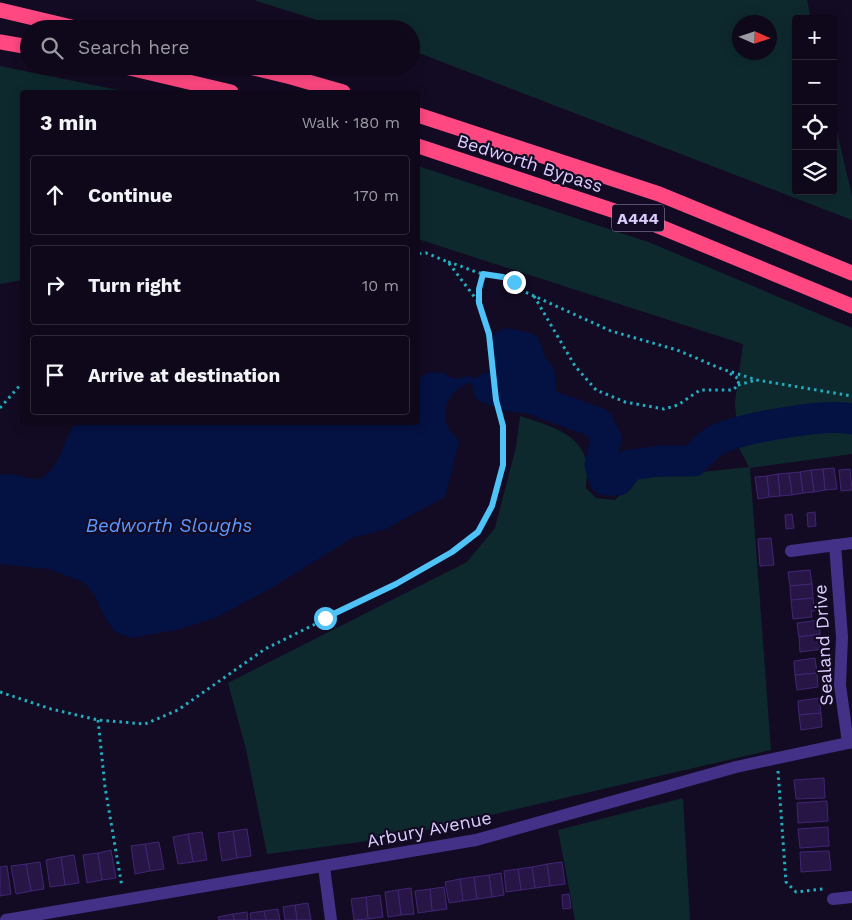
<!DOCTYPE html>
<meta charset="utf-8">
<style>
body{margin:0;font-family:"Work Sans",sans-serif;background:#171123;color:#f1f3f6}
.controls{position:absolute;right:15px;top:15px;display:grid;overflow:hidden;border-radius:5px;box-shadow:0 2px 12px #0003}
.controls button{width:45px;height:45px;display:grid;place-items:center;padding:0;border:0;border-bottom:1px solid #2e2939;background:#0e081a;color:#f1f3f6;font:25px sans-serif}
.compass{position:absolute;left:732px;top:15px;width:45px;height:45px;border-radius:50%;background:#0e081a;box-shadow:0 2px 12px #0003;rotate:93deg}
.stop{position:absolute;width:15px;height:15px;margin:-11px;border:4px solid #4fc3f7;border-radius:50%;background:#fff}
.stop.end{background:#4fc3f7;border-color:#fff;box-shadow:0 1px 5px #0008}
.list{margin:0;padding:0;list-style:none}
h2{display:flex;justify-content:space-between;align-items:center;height:65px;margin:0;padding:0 20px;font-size:21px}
h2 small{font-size:16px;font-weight:400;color:#9b9aa2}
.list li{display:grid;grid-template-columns:32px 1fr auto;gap:15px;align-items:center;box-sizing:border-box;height:80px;margin:0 10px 10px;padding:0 10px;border:1px solid #2e2939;border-radius:5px}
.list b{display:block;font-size:19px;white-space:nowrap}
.list em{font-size:16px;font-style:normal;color:#9b9aa2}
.icon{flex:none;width:28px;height:28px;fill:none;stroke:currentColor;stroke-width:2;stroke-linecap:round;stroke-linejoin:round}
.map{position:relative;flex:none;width:852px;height:920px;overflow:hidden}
.search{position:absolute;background:#0e081a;box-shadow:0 2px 12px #0003;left:20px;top:20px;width:400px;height:55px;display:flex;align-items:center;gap:12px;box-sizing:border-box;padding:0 18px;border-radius:28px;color:#9b9aa2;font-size:19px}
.panel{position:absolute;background:#0e081a;box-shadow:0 2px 12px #0003;left:20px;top:90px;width:400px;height:335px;border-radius:5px}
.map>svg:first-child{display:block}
.green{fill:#0e292e;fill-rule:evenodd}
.water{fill:#041143}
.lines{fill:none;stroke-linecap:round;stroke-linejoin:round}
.river{stroke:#041143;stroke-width:31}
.building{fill:#271546;stroke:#412574}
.path{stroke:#21afbf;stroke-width:3;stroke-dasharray:2.5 4;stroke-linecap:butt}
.street{stroke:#423187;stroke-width:12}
.highway{stroke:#ff4882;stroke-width:15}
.route{stroke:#4fc3f7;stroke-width:6}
.labels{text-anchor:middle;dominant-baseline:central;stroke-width:4.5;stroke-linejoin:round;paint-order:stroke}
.shield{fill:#130b23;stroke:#9f93bd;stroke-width:1}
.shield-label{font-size:16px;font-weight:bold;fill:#dbcdff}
.street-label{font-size:18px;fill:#dbcdff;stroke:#130b23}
.water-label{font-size:19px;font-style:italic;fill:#5b98ff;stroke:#130b23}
</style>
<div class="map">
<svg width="852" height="920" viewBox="0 0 852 920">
<rect width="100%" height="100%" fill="#130b23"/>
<!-- green -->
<g class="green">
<path d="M 254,0 L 807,0 L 811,19 L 796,19 L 796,191 L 833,191 L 833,115 L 852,196 L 852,220 L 411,50 L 411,29 L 345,29 ZM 770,22 L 770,52 L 740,52 L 740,22 Z"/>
<path d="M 0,66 L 128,92 L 22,92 L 22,280 L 0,284 Z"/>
<path d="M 418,166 L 651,243 L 852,328 L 852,454 L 750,468 L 771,750 L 392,838 L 267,854 L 246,749 L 228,683 L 467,562 L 495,528 L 516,447 L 520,416 C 546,425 581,432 587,464 C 588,471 586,480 586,488 L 596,498 L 615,500 L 639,476 L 656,477 L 749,467 L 738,446 L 735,402 L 743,344 L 418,239 Z"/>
<path d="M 683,798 L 690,920 L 575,920 L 558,830 Z"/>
</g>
<!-- water -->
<path class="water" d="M 429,372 L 443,373 L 454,379 L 469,376 L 489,386 L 488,392 L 470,383 C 452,388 440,406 447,426 C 450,431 456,437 459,441 L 445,497 L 386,529 L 352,538 L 273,587 L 217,617 L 181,629 L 132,638 L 115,632 L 105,618 L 94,594 L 83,582 L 49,569 L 0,564 L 0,475 C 12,472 22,478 34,479 C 55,482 66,437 74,423 L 418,422 L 418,379 Z"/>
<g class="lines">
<!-- river -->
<g class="river">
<path d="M 488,388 L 510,396 L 529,398 L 598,423 L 606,439 L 600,465 L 605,480 L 618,480 L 630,465 L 660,461 L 693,461 C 700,454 708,445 716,440 C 741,428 826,413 852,419"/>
<path d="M 510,396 L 507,344 L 526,348 L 531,364 L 540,376 L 541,402"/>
</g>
</g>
<!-- building -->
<g class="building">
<path d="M 834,468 L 837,489 L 825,490 L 823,469 Z"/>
<path d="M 823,469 L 825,490 L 814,492 L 811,470 Z"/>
<path d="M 850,469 L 852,490 L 841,491 L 839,470 Z"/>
<path d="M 811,470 L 814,492 L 803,493 L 800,472 Z"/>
<path d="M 800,472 L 803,493 L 792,495 L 789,473 Z"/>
<path d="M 789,473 L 792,495 L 780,496 L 778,474 Z"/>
<path d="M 778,474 L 780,496 L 769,497 L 767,476 Z"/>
<path d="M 767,476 L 769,497 L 758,499 L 755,477 Z"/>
<path d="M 815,512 L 816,526 L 808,527 L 807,513 Z"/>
<path d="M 792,514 L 794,528 L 786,529 L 785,515 Z"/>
<path d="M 771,538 L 774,565 L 760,566 L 758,539 Z"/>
<path d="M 810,570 L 812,584 L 790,586 L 788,572 Z"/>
<path d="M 812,584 L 813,598 L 791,600 L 790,586 Z"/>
<path d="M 813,598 L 815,611 L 811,611 L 812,617 L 793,619 L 791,600 Z"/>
<path d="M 819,620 L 820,634 L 799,637 L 797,623 Z"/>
<path d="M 820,634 L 822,649 L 800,652 L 799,637 Z"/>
<path d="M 815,658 L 817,673 L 795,675 L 794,661 Z"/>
<path d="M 817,673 L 818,687 L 797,690 L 795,675 Z"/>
<path d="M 819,698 L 821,713 L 799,715 L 798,701 Z"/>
<path d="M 821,713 L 822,727 L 801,730 L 799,715 Z"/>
<path d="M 824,778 L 825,798 L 796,799 L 794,780 Z"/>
<path d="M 827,801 L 828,821 L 798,823 L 797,803 Z"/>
<path d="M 828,827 L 829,846 L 800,848 L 798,829 Z"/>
<path d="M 247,829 L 251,856 L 237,858 L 233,831 Z"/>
<path d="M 233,831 L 237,858 L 222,861 L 218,833 Z"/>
<path d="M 202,832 L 207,860 L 193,862 L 188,834 Z"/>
<path d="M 188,834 L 193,862 L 178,864 L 173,837 Z"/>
<path d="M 159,842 L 164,869 L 150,871 L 145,844 Z"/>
<path d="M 145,844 L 150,871 L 135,874 L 131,846 Z"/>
<path d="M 111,850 L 116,878 L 102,880 L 98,853 Z"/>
<path d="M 829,851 L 831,870 L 801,872 L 800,852 Z"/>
<path d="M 98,853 L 102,880 L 87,883 L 83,855 Z"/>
<path d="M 74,855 L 79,883 L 65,885 L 61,857 Z"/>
<path d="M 61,857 L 65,885 L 50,887 L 46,860 Z"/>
<path d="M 40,862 L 44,889 L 31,891 L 26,864 Z"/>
<path d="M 562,862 L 565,884 L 550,886 L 547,864 Z"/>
<path d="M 26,864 L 31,891 L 16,894 L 11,866 Z"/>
<path d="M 547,864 L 550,886 L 535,888 L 532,867 Z"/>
<path d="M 7,866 L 11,894 L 0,896 L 0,867 Z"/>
<path d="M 532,867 L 535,888 L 521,890 L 518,869 Z"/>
<path d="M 518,869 L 521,890 L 506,892 L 504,871 Z"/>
<path d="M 501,873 L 504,895 L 492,897 L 489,875 Z"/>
<path d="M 489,875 L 492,897 L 477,899 L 474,877 Z"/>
<path d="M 474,877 L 477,899 L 463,901 L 460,879 Z"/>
<path d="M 460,879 L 463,901 L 449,903 L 445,882 Z"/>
<path d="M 444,887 L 447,909 L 432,911 L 430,889 Z"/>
<path d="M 411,888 L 414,914 L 401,915 L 398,890 Z"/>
<path d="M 430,889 L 432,911 L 418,913 L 415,891 Z"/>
<path d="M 398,890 L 401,915 L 388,917 L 385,892 Z"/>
<path d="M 569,894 L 571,908 L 563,909 L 562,895 Z"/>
<path d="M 380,895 L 383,917 L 368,919 L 366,897 Z"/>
<path d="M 366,897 L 368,919 L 354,920 L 351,899 Z"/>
<path d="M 308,903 L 311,920 L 297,920 L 295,905 Z"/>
<path d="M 295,905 L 297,920 L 285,920 L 283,907 Z"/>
<path d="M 278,909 L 280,920 L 266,920 L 264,911 Z"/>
<path d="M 264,911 L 266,920 L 251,920 L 250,913 Z"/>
<path d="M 247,912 L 248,920 L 234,920 L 233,914 Z"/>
<path d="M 233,914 L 234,920 L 219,920 L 218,917 Z"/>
</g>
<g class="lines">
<!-- path -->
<g class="path">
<path d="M 448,262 C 460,265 471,271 483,274 C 500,278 510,278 523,291 L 611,331 L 677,350 L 722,369 L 757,380 L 852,396"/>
<path d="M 534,296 L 575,366 L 596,390 L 625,402 L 664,409 L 678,405 L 700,390 L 733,390 L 738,385 L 739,379 L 729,373"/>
<path d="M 479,303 L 479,289 L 483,274"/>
<path d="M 738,385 L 756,380"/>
<path d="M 0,408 L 22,383"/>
<path d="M 0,692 L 51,709 L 98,720 L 145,724 L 178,710 L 265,649 L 396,584 L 452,552 L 478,532 L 492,506 L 503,465 L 503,426 L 496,400 L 489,334 L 479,303 L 448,262 L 426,253 L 418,254"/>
<path d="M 98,720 L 105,787 L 122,887"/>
<path d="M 778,771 L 786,882 L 796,892 L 823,889"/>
</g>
<!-- street -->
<g class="street">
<path d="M 835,545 L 842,637 L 840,685 L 848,743"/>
<path d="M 791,551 L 852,543"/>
<path d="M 324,867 L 331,920"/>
<path d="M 833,899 L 852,897"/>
<path d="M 6,920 L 476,840 L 736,767 L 852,742"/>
</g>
<!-- highway -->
<g class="highway">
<path d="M 0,10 L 80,29"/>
<path d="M 0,42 L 29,47"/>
<path d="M 121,66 L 231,92"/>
<path d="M 245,66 L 291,77 L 343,92"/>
<path d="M 418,115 L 659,194 L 852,273"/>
<path d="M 418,146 L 651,223 L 852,306"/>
</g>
</g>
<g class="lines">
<!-- route -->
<path class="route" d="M 325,618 L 396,584 L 452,552 L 478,532 L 492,506 L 503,465 L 503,426 L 496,400 L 489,334 L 479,303 L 479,289 L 483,274 L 503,277 L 514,282"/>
</g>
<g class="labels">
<!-- shield labels -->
<rect class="shield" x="612" y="204.5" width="52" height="27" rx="4"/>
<g class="shield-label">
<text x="638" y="218">A444</text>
</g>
<!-- street labels -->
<g class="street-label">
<text transform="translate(530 163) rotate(18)">Bedworth Bypass</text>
<text transform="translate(823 645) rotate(-93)">Sealand Drive</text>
<text transform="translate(429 829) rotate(-11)">Arbury Avenue</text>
</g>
<!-- water labels -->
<g class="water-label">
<text x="169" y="525">Bedworth Sloughs</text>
</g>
</g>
</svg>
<div class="controls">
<button>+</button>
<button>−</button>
<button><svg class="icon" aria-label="locate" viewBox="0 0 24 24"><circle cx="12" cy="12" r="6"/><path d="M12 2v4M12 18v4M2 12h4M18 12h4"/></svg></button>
<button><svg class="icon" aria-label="layers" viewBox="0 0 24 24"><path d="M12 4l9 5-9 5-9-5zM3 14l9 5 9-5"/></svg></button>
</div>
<svg class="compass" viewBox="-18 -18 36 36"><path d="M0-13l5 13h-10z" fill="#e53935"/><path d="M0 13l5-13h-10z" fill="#9b9aa2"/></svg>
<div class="stop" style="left:325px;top:618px"></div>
<div class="stop end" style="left:514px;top:282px"></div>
<div class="search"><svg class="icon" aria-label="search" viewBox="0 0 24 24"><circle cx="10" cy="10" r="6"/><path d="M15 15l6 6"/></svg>Search here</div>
<section class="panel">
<h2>3 min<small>Walk · 180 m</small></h2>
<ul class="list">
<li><svg class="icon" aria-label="ahead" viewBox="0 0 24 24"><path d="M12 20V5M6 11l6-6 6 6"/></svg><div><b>Continue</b></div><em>170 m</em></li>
<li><svg class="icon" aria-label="right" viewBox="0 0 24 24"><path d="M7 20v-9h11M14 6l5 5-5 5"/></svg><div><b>Turn right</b></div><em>10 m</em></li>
<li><svg class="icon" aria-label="arrive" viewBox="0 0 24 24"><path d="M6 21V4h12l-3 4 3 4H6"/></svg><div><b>Arrive at destination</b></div></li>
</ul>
</section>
</div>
